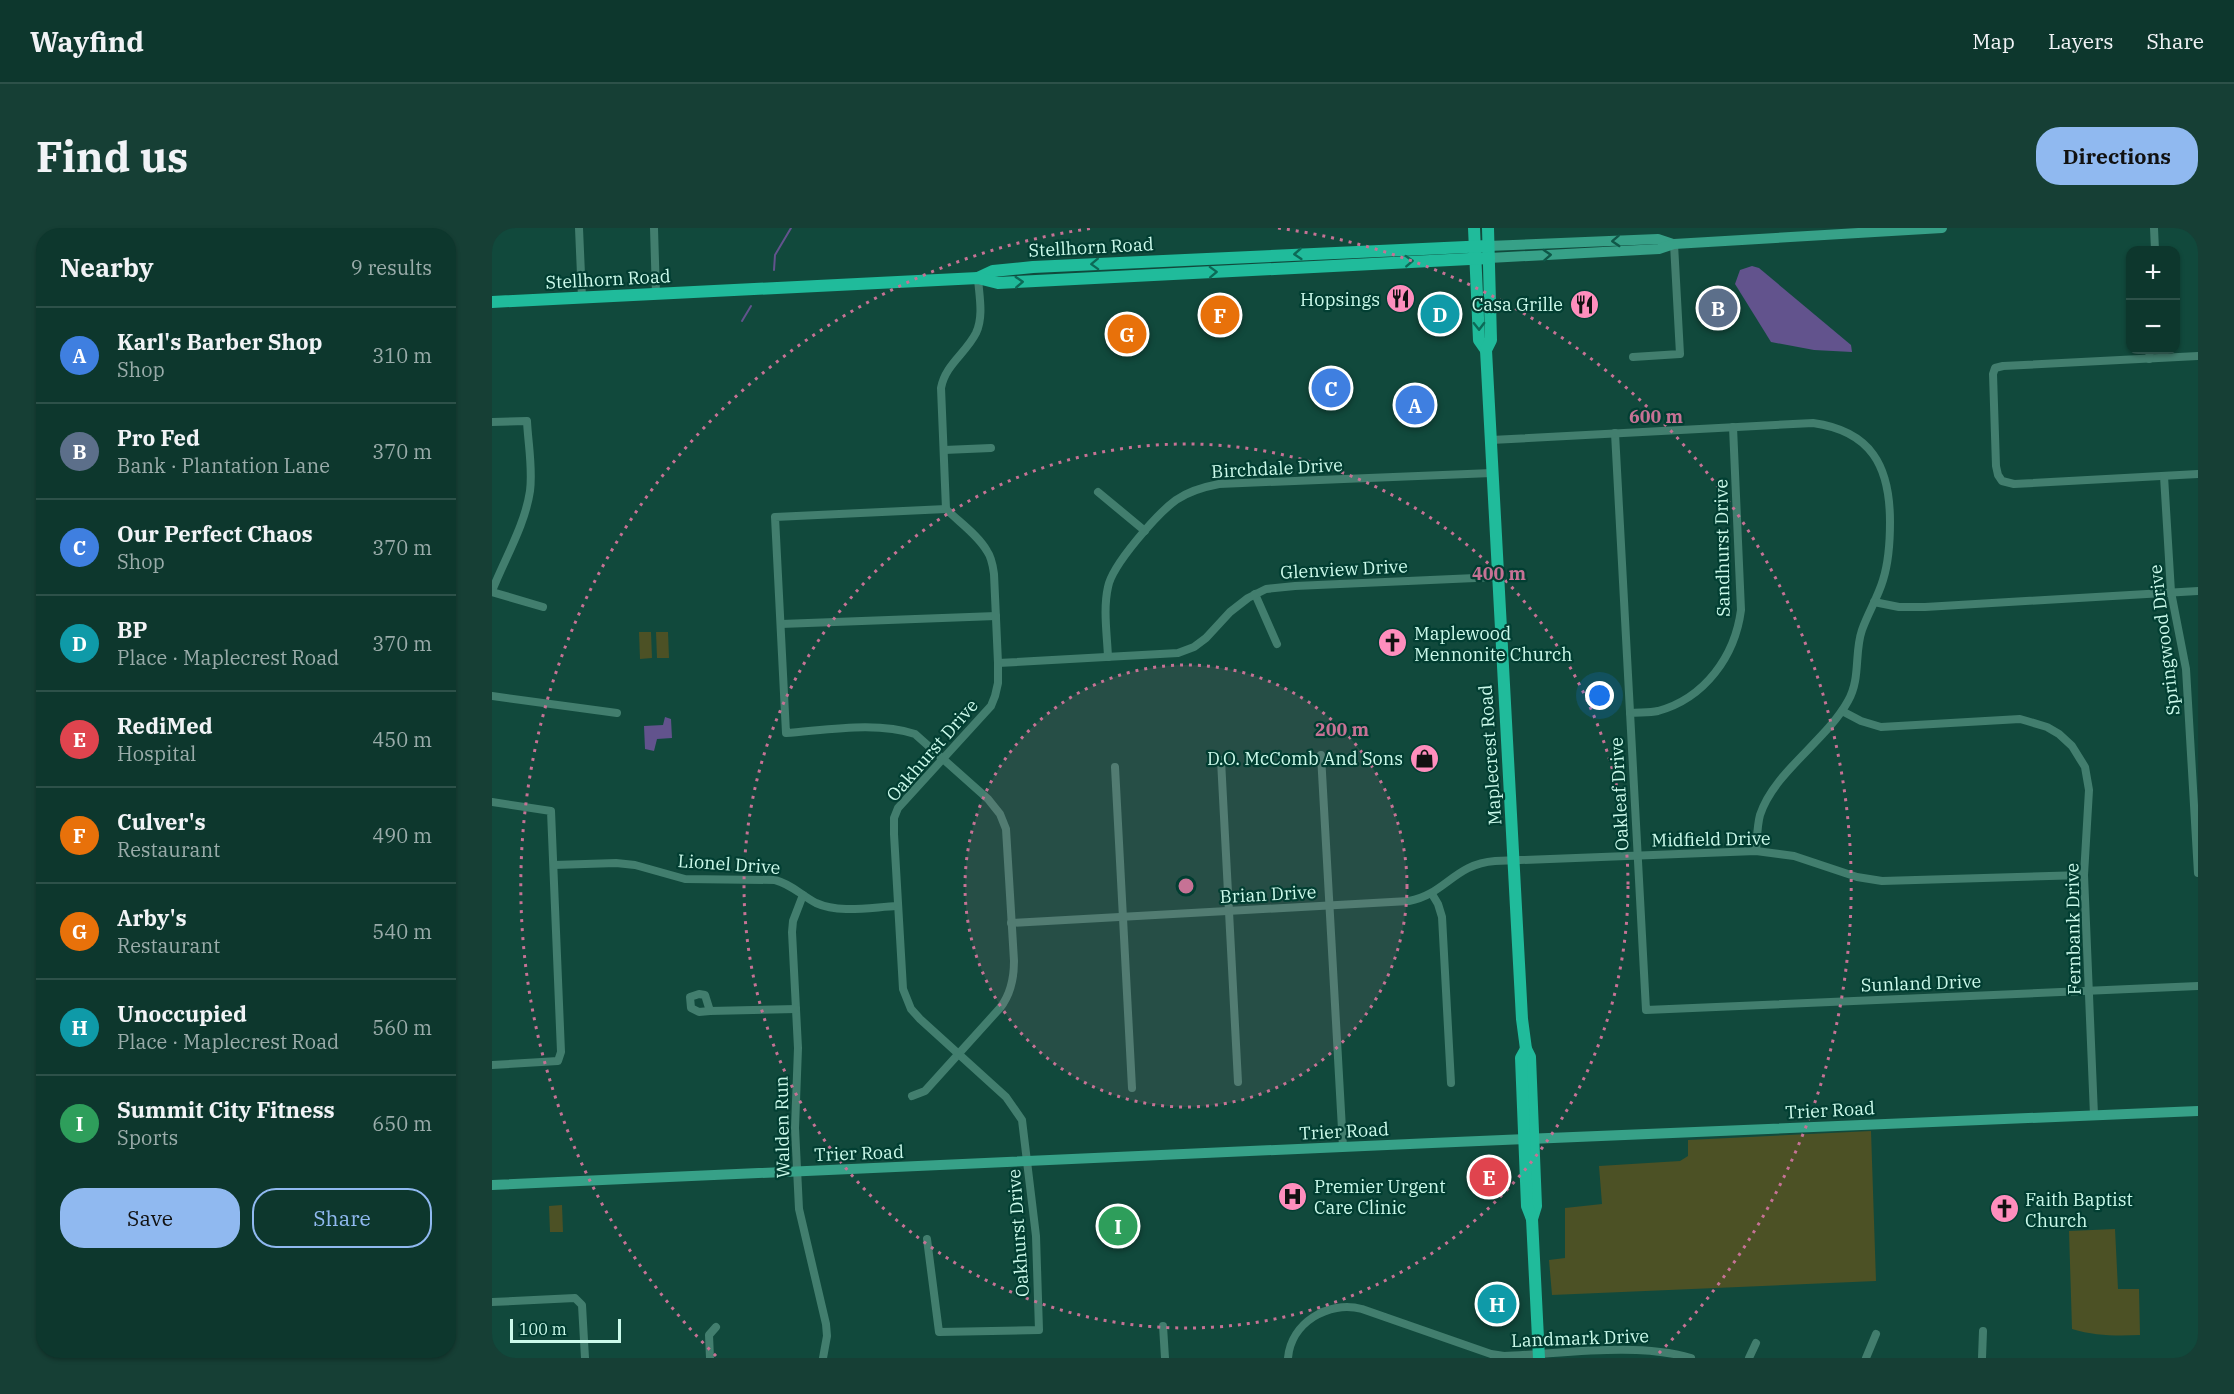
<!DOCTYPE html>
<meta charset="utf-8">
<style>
body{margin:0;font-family:"IBM Plex Serif",serif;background:#163f35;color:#f1f3f6}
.controls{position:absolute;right:18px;top:18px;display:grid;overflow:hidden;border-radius:12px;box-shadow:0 2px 4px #0004}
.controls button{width:54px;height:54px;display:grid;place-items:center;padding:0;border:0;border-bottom:2px solid #2d5149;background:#0d372d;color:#f1f3f6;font:30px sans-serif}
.scale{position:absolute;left:18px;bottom:15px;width:111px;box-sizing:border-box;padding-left:6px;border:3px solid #ccfaeb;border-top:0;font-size:16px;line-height:21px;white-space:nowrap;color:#ccfaeb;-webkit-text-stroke:4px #023e32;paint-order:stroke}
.you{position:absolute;left:1108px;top:468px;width:21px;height:21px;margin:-15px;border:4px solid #fff;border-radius:50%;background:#1a73e8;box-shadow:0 0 0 9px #1a73e833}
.badge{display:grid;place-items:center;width:39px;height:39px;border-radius:50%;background:#90b9f0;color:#fff;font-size:20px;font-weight:700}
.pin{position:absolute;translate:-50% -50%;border:3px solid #fff;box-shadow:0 2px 6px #0006}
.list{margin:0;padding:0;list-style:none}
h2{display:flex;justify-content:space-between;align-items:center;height:78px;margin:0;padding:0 24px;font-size:26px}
h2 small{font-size:20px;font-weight:400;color:#9aacaa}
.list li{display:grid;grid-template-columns:39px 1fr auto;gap:18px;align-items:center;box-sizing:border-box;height:96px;padding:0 24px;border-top:2px solid #2d5149}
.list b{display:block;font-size:22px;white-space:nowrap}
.list p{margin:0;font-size:20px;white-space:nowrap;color:#9aacaa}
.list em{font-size:20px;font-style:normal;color:#9aacaa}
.actions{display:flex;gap:12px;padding:18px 24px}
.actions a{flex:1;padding:14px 0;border:2px solid #90b9f0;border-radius:24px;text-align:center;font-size:21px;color:#90b9f0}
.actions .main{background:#90b9f0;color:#111}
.map{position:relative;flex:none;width:1706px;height:1130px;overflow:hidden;border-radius:24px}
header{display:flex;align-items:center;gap:36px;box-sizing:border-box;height:84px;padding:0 30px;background:#0d372d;border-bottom:2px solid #2d5149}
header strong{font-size:28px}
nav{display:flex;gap:33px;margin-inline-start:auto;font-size:21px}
.intro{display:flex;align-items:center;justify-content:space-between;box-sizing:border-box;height:144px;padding:0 36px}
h1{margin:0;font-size:42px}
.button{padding:15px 27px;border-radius:24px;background:#90b9f0;color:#111;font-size:21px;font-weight:700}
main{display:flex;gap:36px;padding:0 36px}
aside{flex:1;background:#0d372d;border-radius:24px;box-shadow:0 2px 4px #0004}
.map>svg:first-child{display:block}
.green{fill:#4c5125}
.water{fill:#62538d}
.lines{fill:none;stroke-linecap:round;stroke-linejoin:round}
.stream{stroke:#62538d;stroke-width:2}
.street{stroke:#427e6e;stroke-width:8}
.secondary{stroke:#37a188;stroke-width:10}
.primary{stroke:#20bb9b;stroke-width:12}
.oneway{stroke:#0f5748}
.oneway2{stroke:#0c6a57}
.ring{fill:none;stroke:#c67295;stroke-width:3;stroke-dasharray:3 6}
.labels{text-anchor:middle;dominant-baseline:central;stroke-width:4.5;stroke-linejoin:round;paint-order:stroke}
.street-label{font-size:18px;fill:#ccfaeb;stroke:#023e32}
.poi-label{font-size:18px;fill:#ccfaeb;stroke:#023e32;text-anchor:end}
.centre{fill:#c67295;stroke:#023e32;stroke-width:3}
.ring-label{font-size:18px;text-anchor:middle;font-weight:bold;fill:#c67295;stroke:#023e32;stroke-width:4.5;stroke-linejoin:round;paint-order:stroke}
</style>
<header>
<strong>Wayfind</strong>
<nav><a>Map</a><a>Layers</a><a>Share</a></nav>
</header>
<div class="intro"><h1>Find us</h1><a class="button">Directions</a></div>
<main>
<aside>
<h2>Nearby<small>9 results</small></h2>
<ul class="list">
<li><span class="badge" style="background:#3f7fe0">A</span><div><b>Karl's Barber Shop</b><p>Shop</p></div><em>310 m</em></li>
<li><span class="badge" style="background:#5c6f8a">B</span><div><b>Pro Fed</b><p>Bank · Plantation Lane</p></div><em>370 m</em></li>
<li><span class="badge" style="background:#3f7fe0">C</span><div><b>Our Perfect Chaos</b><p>Shop</p></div><em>370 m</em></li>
<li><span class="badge" style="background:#0f9aa8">D</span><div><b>BP</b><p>Place · Maplecrest Road</p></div><em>370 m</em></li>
<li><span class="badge" style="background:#e0444e">E</span><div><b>RediMed</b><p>Hospital</p></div><em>450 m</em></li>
<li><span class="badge" style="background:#e8710a">F</span><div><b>Culver's</b><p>Restaurant</p></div><em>490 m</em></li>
<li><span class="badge" style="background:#e8710a">G</span><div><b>Arby's</b><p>Restaurant</p></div><em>540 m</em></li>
<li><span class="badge" style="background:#0f9aa8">H</span><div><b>Unoccupied</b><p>Place · Maplecrest Road</p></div><em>560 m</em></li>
<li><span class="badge" style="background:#2e9e5b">I</span><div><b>Summit City Fitness</b><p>Sports</p></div><em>650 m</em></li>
</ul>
<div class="actions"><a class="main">Save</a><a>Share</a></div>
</aside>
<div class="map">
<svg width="1706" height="1130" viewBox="0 0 1706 1130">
<rect width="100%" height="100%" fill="#11493c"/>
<!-- green -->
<g class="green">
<path d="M 147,404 L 159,404 L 160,430 L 148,431 Z"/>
<path d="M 164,404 L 176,404 L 177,430 L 165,430 Z"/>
<path d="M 1379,903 L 1384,1053 L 1060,1067 L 1057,1032 L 1073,1030 L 1073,980 L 1110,976 L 1107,938 L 1188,933 L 1196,928 L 1196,912 Z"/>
<path d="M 70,977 L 71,1004 L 58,1004 L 57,978 Z"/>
<path d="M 1623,1001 L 1626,1061 L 1647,1061 L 1648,1107 C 1625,1108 1603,1108 1580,1101 L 1577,1003 Z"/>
</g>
<!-- water -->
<g class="water">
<path d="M 1260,38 L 1267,40 L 1359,117 L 1360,124 L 1322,122 L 1279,114 L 1243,56 L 1248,42 Z"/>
<path d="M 173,489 L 179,491 L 180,510 L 165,511 L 162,523 L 153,521 L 152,498 L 171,497 Z"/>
</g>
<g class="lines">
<!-- stream -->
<g class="stream">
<path d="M 282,42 L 283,27 L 299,0"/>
<path d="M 250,93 L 259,78"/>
</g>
<!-- street -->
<g class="street">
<path d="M 87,0 L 90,70"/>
<path d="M 162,0 L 164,67"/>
<path d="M 1662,0 L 1663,22"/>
<path d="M 1706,128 L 1511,138 L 1503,140 L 1501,146 L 1504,238 L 1506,247 L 1510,253 L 1522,256 L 1706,246"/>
<path d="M 1141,129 L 1188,126 L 1182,16"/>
<path d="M 1657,131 L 1658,122"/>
<path d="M 0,194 L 35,193 C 36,215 41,240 38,263 C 33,297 13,330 0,363"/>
<path d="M 1123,205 L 1154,782 L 1706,758"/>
<path d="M 999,212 L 1321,195 C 1379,203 1398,238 1398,294 C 1398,313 1397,333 1391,352 C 1386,369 1376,385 1370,402 C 1362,425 1369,450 1356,473 C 1334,513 1282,544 1268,587 C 1265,598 1265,612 1264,623"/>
<path d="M 452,222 L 499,220"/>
<path d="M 1672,248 L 1679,364 L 1694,441 L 1706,645"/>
<path d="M 606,264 L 653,303"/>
<path d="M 0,364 L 51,379"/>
<path d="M 763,366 L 785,416"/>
<path d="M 1382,374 L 1407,379 L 1433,379 L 1706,363"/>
<path d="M 289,396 L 504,388"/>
<path d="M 616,429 C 615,406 611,381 616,359 C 620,337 665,286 684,272 C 697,263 711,259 727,256 L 1000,245"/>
<path d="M 506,435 L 686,425 L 702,419 L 714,410 L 738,384 L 756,370 L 774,361 L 803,358 L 1006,349"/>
<path d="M 0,468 L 125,485"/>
<path d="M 1350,483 L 1369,493 L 1389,499 L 1528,491 L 1535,493 L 1555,499 L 1567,506 L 1580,518 L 1593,539 L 1597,562 L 1592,647 L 1602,887"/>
<path d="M 1138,485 C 1147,484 1157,485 1166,483 C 1213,470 1243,428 1249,382 L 1241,199"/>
<path d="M 829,527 L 851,919"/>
<path d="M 729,532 L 746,854"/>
<path d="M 623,539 L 640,860"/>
<path d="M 0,574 L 59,583 L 69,824 L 66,833 L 0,837"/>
<path d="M 62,637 L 124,635 L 143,637 L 193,651 L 283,652 C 299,656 309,667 324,675 C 348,686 380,679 405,678"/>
<path d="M 940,666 L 946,676 L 950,689 L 959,855"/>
<path d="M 311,667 L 301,693 L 300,704 L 306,820 L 303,900 L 307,981 L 334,1096 L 335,1108 L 331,1130"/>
<path d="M 519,695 L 917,673 C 954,666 962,636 1003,633 L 1264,623 L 1302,628 L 1365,649 L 1390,653 L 1592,647"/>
<path d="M 218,783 L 207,784 L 199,780 L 198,769 L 207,766 L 213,767 L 218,783 L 304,781"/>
<path d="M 420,868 L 433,863 L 508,780 C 519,766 522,750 522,733 L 514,601 L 508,586 L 496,571 L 423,506 C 385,493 335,502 294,505 L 283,289 L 454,281"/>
<path d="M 435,1011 L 447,1104 L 547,1102 L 544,1008 L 530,892 L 514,869 L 428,791 L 419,781 L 411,761 L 402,606 L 402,590 L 406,580 L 499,478 L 503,468 L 506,455 L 506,435 L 502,346 C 501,339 500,330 495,323 C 486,307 467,294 454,281 L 449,160 C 453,137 474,125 484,105 C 492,88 487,67 486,50"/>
<path d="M 0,1074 L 83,1070 L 90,1077 L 93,1130"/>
<path d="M 671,1098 L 673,1130"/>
<path d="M 218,1130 L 217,1107 L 224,1099"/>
<path d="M 796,1130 C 799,1095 836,1072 870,1081 L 999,1126 L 1012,1128 C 1069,1126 1144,1114 1199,1130"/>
<path d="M 1257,1130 L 1264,1115"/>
<path d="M 1374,1130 L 1384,1106"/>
<path d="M 1490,1130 L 1491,1103"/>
</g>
<!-- secondary -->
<g class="secondary">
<path d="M 996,18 L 1166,11 L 1181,16"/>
<path d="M 997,30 L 1167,21 L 1182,16 L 1450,0"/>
<path d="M 0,957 C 569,933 1137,904 1706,883"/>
</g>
<!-- primary -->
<g class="primary">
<path d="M 982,0 L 987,112 L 994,122"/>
<path d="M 996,0 L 999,112 L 994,122 L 1030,791 L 1034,821 L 1038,829 L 1044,978 L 1040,991"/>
<path d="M 486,50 L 501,43 L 541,39 L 996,18"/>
<path d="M 0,74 L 486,50 L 506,55 L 997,30"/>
<path d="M 1034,821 L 1029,830 L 1035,978 L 1040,991 L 1047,1130"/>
</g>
</g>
<!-- one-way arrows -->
<defs><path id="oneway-chevron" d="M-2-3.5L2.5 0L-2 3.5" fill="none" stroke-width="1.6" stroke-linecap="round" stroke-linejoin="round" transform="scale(1.5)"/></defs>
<g class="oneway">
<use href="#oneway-chevron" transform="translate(1124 13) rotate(177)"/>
<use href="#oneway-chevron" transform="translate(1055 27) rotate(-3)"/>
</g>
<g class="oneway2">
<use href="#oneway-chevron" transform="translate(806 26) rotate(176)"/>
<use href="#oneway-chevron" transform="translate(917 33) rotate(-3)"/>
<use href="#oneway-chevron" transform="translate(603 36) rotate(178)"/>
<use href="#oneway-chevron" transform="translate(721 44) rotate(-2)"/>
<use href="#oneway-chevron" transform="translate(527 54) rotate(-3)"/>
<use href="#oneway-chevron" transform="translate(987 98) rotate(89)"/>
</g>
<!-- distance rings -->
<circle cx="694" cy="658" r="221" fill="#c67295" fill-opacity=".12"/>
<g class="ring">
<circle cx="694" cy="658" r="221"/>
<circle cx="694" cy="658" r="442"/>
<path d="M224 1128A664 664 0 0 1 602 0M786 0A664 664 0 0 1 1164 1128"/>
</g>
<!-- icons -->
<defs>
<symbol id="restaurant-disc" viewBox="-11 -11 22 22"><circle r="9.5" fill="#fe8ebd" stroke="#023e32"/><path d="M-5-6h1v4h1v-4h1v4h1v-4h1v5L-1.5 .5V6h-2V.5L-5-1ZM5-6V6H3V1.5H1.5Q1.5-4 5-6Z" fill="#111"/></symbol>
<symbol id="church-disc" viewBox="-11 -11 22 22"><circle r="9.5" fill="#fe8ebd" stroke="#023e32"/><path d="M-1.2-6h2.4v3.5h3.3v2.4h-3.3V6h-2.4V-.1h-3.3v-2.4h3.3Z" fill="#111"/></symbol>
<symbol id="shop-disc" viewBox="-11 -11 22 22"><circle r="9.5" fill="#fe8ebd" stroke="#023e32"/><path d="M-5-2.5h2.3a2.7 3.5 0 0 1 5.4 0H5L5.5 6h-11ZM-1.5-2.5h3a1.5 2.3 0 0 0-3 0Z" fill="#111"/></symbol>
<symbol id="hospital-disc" viewBox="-11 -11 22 22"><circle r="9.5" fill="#fe8ebd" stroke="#023e32"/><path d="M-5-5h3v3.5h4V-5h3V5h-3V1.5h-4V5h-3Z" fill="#111"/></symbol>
</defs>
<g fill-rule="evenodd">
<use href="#restaurant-disc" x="892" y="54" width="33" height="33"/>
<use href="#restaurant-disc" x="1076" y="60" width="33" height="33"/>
<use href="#church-disc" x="884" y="398" width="33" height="33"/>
<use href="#shop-disc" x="916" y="514" width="33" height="33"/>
<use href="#hospital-disc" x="784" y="952" width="33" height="33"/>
<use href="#church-disc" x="1496" y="964" width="33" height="33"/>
</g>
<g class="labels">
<!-- street labels -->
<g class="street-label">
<text transform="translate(599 19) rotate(-3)">Stellhorn Road</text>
<text transform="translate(116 51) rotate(-3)">Stellhorn Road</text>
<text transform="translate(785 240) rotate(-3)">Birchdale Drive</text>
<text transform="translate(1230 320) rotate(-91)">Sandhurst Drive</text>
<text transform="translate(852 341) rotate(-3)">Glenview Drive</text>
<text transform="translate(1672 412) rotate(-97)">Springwood Drive</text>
<text transform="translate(440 522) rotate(-49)">Oakhurst Drive</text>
<text transform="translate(998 527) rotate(-94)">Maplecrest Road</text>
<text transform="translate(1127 566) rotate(-93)">Oakleaf Drive</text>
<text transform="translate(1219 611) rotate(-1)">Midfield Drive</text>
<text transform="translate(237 636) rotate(4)">Lionel Drive</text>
<text transform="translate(776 666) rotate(-3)">Brian Drive</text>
<text transform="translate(1581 701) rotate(-91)">Fernbank Drive</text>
<text transform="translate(1429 755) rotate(-2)">Sunland Drive</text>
<text transform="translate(1338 882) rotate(-3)">Trier Road</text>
<text transform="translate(290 899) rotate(-91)">Walden Run</text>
<text transform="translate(852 903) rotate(-3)">Trier Road</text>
<text transform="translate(367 925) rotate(-2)">Trier Road</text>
<text transform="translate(526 1005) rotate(-94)">Oakhurst Drive</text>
<text transform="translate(1088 1110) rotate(-2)">Landmark Drive</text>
</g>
<!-- poi labels -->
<g class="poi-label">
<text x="888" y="71">Hopsings</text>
<text x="1071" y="76">Casa Grille</text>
<text x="922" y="405" text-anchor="start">Maplewood<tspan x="922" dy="21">Mennonite Church</tspan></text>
<text x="911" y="530">D.O. McComb And Sons</text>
<text x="822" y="958" text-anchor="start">Premier Urgent<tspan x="822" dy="21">Care Clinic</tspan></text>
<text x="1533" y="971" text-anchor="start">Faith Baptist<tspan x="1533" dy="21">Church</tspan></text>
</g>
</g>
<circle cx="694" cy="658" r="9" class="centre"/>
<g class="ring-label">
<text x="1164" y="195">600 m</text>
<text x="1007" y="352">400 m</text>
<text x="850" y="508">200 m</text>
</g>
</svg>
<div class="controls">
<button>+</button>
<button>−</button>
</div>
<div class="scale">100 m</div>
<div class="you"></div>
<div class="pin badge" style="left:923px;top:177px;background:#3f7fe0">A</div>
<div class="pin badge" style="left:1226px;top:80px;background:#5c6f8a">B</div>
<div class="pin badge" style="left:839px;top:160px;background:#3f7fe0">C</div>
<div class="pin badge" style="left:948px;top:86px;background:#0f9aa8">D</div>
<div class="pin badge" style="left:997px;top:949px;background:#e0444e">E</div>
<div class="pin badge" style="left:728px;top:87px;background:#e8710a">F</div>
<div class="pin badge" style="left:635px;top:106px;background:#e8710a">G</div>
<div class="pin badge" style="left:1005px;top:1076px;background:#0f9aa8">H</div>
<div class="pin badge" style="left:626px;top:998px;background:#2e9e5b">I</div>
</div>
</main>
